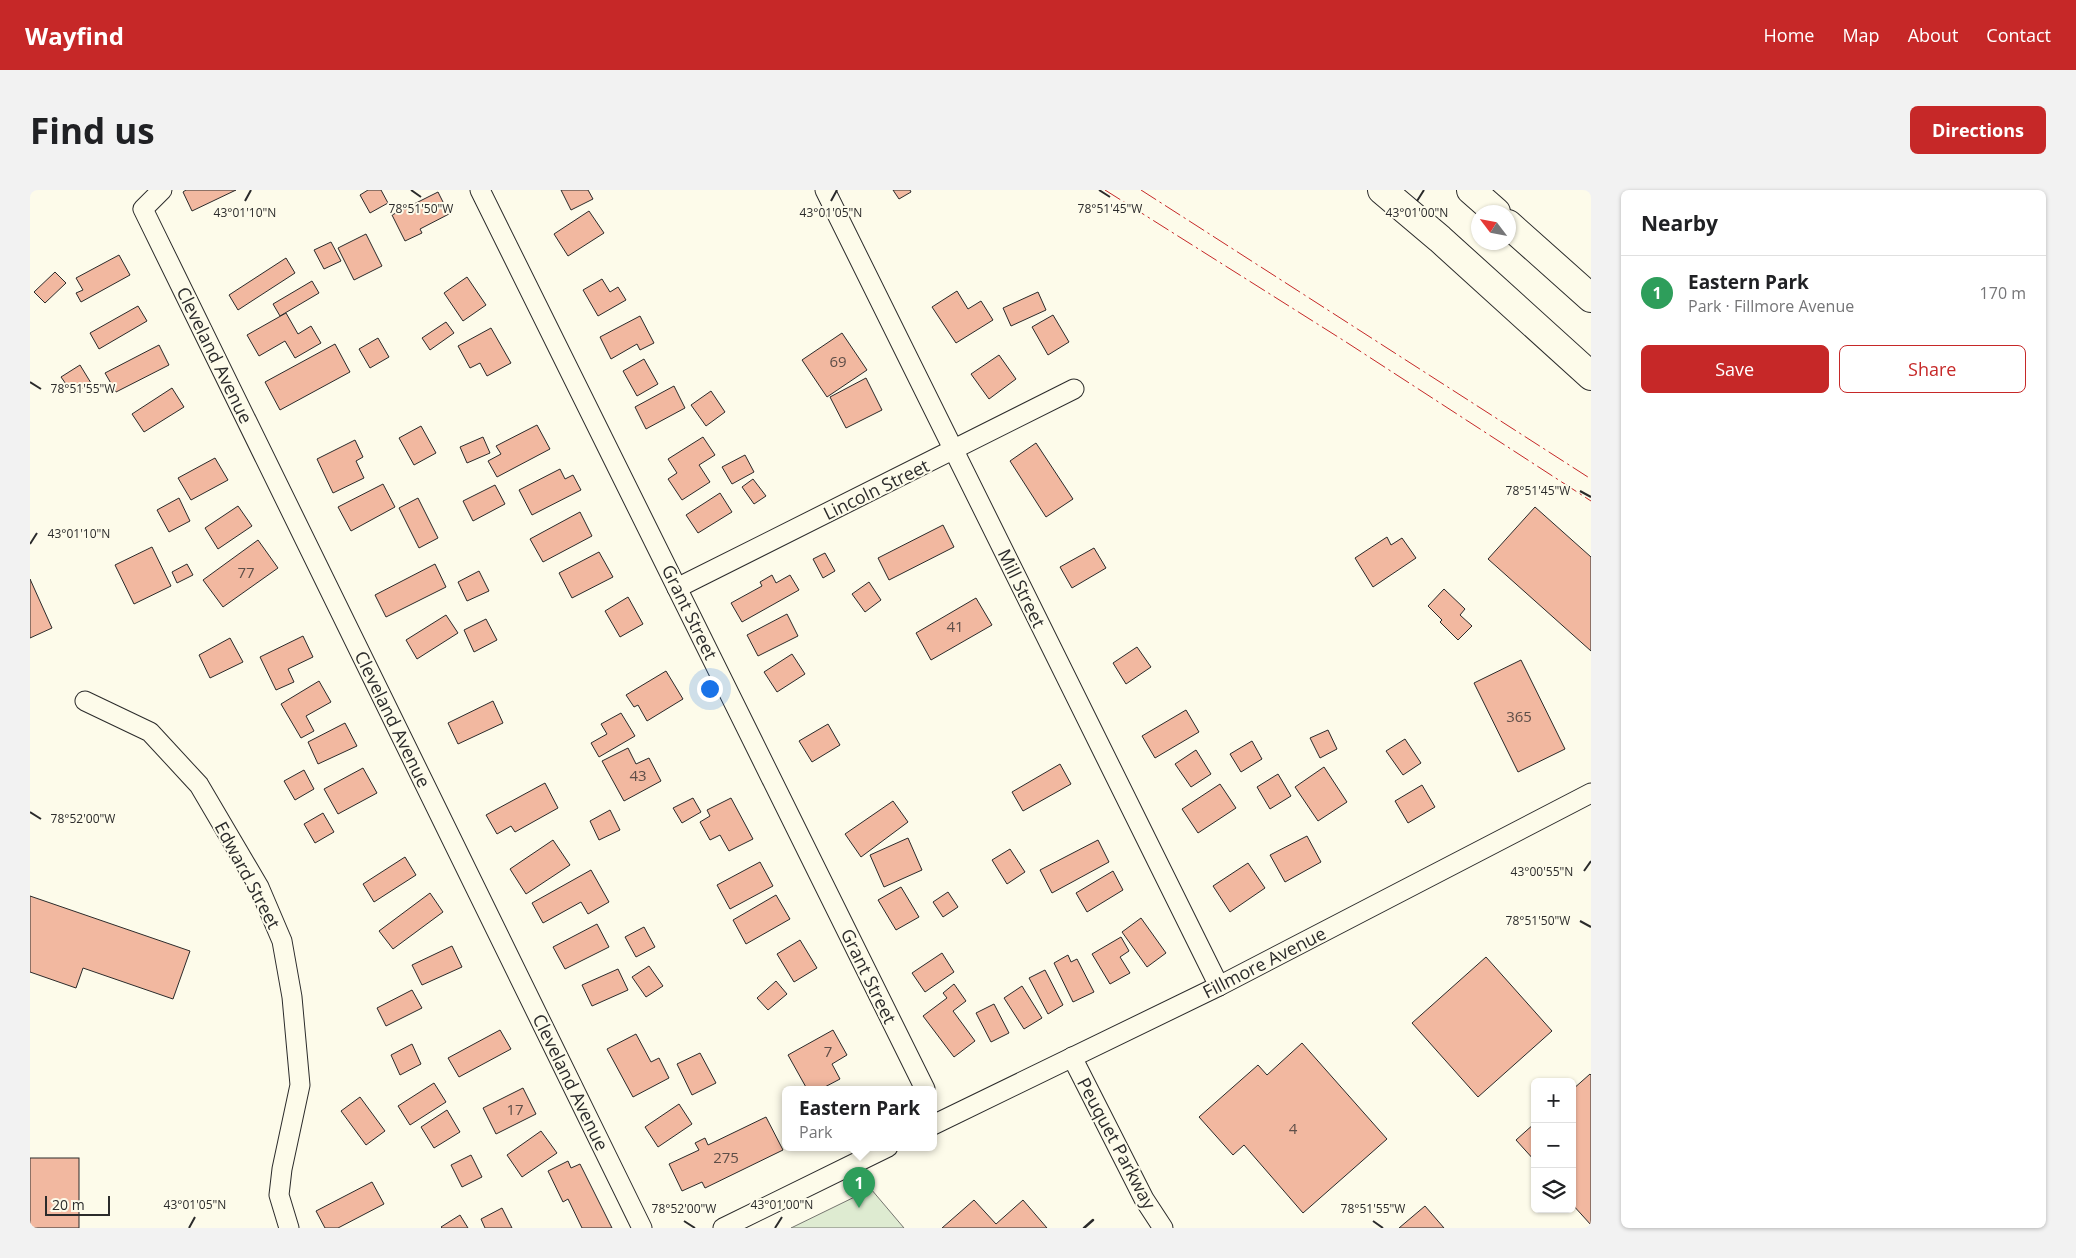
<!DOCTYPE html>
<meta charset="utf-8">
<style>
body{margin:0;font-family:"Open Sans",sans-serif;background:#f2f2f2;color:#202124}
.controls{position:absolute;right:15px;bottom:15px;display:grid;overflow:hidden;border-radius:8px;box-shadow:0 1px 4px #0004}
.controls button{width:45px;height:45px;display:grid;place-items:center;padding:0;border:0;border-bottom:1px solid #e0e0e0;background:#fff;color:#202124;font:25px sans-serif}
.compass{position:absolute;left:1441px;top:15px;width:45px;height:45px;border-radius:50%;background:#fff;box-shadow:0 1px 4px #0004;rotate:302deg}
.scale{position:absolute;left:15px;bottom:12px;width:65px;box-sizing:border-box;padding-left:5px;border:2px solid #2b2b2b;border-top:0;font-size:14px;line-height:18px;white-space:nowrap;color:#2b2b2b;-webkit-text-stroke:4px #fdfbea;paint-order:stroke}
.you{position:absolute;left:679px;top:498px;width:18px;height:18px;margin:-12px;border:4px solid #fff;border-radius:50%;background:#1a73e8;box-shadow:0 0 0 8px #1a73e833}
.badge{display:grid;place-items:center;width:32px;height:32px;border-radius:50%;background:#c62828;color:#fff;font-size:16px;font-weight:700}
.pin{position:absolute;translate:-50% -41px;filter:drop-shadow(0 1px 2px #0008)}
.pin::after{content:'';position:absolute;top:26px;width:18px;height:15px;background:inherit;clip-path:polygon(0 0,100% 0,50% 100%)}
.popup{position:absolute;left:752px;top:896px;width:155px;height:65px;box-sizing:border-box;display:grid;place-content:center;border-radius:8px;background:#fff;filter:drop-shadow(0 1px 4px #0005);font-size:16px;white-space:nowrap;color:#757577}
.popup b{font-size:19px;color:#202124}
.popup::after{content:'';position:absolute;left:50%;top:100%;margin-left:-10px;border:10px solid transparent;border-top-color:#fff}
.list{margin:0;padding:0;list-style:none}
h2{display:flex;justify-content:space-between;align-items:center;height:65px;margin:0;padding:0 20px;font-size:21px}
h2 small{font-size:16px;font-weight:400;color:#757577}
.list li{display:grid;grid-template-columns:32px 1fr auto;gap:15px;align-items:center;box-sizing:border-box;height:75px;padding:0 20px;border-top:1px solid #e0e0e0}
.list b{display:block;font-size:19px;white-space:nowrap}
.list p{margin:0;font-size:16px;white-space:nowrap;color:#757577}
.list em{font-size:16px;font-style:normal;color:#757577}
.actions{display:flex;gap:10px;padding:15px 20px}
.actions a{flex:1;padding:11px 0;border:1px solid #c62828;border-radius:8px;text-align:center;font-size:18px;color:#c62828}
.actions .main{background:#c62828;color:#fff}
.icon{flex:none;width:28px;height:28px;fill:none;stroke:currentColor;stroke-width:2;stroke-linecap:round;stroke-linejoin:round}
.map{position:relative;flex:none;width:1561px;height:1038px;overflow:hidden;border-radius:8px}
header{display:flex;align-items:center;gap:30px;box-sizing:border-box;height:70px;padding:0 25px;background:#c62828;color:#fff}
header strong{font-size:24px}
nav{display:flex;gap:28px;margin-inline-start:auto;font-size:18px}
.intro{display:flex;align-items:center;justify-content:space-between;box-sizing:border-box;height:120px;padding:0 30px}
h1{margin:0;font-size:35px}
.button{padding:12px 22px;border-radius:8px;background:#c62828;color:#fff;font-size:18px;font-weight:700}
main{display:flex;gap:30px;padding:0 30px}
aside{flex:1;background:#fff;border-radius:8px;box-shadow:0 1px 4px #0004}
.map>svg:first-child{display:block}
.green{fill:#deebd1;stroke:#74746e}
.building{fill:#f2b8a0;stroke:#2b2b2b}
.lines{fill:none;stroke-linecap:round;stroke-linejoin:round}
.street-casing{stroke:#2b2b2b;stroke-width:21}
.primary-casing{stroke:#2b2b2b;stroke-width:30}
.street{stroke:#fdfbea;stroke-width:19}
.primary{stroke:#fdfbea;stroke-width:28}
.wall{stroke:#2b2b2b;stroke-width:2.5}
.power{stroke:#c62828;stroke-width:1;stroke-dasharray:18 4 2.5 4;stroke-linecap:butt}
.ticks{fill:none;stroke:#2b2b2b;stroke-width:2}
.labels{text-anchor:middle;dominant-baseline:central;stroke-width:4;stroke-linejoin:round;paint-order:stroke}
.number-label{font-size:15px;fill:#5d4e48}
.street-label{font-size:18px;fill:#2b2b2b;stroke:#fdfbea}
.ticks-label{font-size:12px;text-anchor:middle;fill:#2b2b2b;stroke:#fdfbea;stroke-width:4;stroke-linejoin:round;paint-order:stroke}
</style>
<header>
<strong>Wayfind</strong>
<nav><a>Home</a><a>Map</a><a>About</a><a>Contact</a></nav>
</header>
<div class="intro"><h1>Find us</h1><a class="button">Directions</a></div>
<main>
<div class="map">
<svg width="1561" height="1038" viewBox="0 0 1561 1038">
<rect width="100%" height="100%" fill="#fdfbea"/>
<!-- green -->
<path class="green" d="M 841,999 L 874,1038 L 761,1038 Z"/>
<!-- building -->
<g class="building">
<path d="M 156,0 L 206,0 L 162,21 L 153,2 Z"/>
<path d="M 338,0 L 351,0 L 358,13 L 340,23 L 330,5 Z"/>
<path d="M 531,0 L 558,0 L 563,9 L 541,20 Z"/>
<path d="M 863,0 L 880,0 L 881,2 L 869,9 Z"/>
<path d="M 408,2 L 419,24 L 390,39 L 392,43 L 375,51 L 362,25 Z"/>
<path d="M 559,21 L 574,43 L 538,66 L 524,44 Z"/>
<path d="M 336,44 L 352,76 L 324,90 L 308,58 Z"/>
<path d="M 301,52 L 311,71 L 294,79 L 284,60 Z"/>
<path d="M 89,65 L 100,85 L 51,112 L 46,103 L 53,100 L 46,88 Z"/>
<path d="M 256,68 L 265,83 L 208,120 L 199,105 Z"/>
<path d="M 25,82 L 36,93 L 15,113 L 4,102 Z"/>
<path d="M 437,87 L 456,115 L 433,131 L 414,103 Z"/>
<path d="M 572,89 L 580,102 L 588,97 L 596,110 L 568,126 L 553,100 Z"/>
<path d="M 282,91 L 289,103 L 250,126 L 243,114 Z"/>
<path d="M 927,101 L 938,119 L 951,111 L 963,130 L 926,153 L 902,117 Z"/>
<path d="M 1008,102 L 1016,120 L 981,136 L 973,118 Z"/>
<path d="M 108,116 L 117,131 L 69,159 L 60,143 Z"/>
<path d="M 256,123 L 268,144 L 281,136 L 291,153 L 265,168 L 255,151 L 229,166 L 217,145 Z"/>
<path d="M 1023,125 L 1039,152 L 1018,165 L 1002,137 Z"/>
<path d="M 610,126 L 624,153 L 610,160 L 607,154 L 581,169 L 570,147 Z"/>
<path d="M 416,132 L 424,143 L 400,160 L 392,148 Z"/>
<path d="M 461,138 L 481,173 L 457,186 L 450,173 L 440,178 L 428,156 Z"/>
<path d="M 812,143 L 837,180 L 797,207 L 772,170 Z"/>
<path d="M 348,148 L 359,167 L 340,178 L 329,159 Z"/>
<path d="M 305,154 L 320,182 L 250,220 L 235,192 Z"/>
<path d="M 129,155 L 139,175 L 86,202 L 75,183 Z"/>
<path d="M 969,165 L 986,189 L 959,209 L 941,184 Z"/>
<path d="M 614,169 L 628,194 L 607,206 L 593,181 Z"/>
<path d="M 50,175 L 61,193 L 43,204 L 31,187 Z"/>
<path d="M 836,188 L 852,220 L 816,238 L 800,207 Z"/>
<path d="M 644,196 L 655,218 L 616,239 L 605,217 Z"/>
<path d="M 142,198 L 154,217 L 114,242 L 102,224 Z"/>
<path d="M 681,201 L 695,222 L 676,236 L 661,215 Z"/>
<path d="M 507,235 L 520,259 L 467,287 L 458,271 L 471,264 L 466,256 Z"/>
<path d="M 391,236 L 406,263 L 384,275 L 369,248 Z"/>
<path d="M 453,247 L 460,263 L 437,273 L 430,257 Z"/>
<path d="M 673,247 L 685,265 L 669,275 L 680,292 L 652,310 L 638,289 L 647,283 L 638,269 Z"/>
<path d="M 325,250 L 333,267 L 326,271 L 334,288 L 303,303 L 287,269 Z"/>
<path d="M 1006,253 L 1043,309 L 1016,327 L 980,271 Z"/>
<path d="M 715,265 L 724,282 L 702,294 L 692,277 Z"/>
<path d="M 185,268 L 198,290 L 161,310 L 148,288 Z"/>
<path d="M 530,279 L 535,289 L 543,285 L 551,300 L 502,325 L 489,300 Z"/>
<path d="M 723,289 L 736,306 L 724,314 L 712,297 Z"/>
<path d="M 353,294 L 365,317 L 321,341 L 308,317 Z"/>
<path d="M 465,295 L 475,314 L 443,331 L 433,311 Z"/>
<path d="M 690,303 L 702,322 L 668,343 L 656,325 Z"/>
<path d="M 149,308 L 160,331 L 139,342 L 127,320 Z"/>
<path d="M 388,308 L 408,348 L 389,358 L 369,318 Z"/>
<path d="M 208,316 L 222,336 L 188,359 L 175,338 Z"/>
<path d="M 1505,317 L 1561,367 L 1561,461 L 1458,369 Z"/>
<path d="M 550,322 L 562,346 L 513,372 L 500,349 Z"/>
<path d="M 913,335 L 924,357 L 859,390 L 848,368 Z"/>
<path d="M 1357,347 L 1361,355 L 1372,348 L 1386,368 L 1343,397 L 1325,368 Z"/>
<path d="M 228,350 L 248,378 L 193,417 L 173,390 Z"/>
<path d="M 122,357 L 141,396 L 104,414 L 85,375 Z"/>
<path d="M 1064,358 L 1076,378 L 1042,398 L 1030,377 Z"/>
<path d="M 569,362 L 583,387 L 542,408 L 529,383 Z"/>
<path d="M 795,363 L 805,381 L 793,388 L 783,369 Z"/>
<path d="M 157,374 L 163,385 L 147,393 L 142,382 Z"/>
<path d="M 405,374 L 416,397 L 356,427 L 345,405 Z"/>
<path d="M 449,381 L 459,401 L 437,411 L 428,392 Z"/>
<path d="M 742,385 L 746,393 L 760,385 L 769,400 L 712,432 L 701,413 L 732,396 L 730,392 Z"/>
<path d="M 0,389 L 22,438 L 0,448 Z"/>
<path d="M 839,392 L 851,410 L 835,422 L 822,404 Z"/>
<path d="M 1414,399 L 1435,419 L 1430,425 L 1442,436 L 1428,450 L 1410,432 L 1412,430 L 1398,416 Z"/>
<path d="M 598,407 L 613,434 L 590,447 L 575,421 Z"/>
<path d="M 946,408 L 962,435 L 901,470 L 886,443 Z"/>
<path d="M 757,424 L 768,446 L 728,466 L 717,445 Z"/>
<path d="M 416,425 L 428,443 L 387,469 L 376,450 Z"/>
<path d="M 456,429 L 467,450 L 444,462 L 434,440 Z"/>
<path d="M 273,446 L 283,467 L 258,479 L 264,492 L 246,500 L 230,467 Z"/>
<path d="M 200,448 L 213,472 L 180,488 L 169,465 Z"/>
<path d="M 1107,457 L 1121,477 L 1096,494 L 1083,473 Z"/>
<path d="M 762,464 L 775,484 L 747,502 L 734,482 Z"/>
<path d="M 1491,470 L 1535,559 L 1488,582 L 1444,493 Z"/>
<path d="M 636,481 L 653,509 L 617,531 L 608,515 L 604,517 L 596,505 Z"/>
<path d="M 289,491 L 301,512 L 276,526 L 284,541 L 271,548 L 251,514 Z"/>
<path d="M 463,511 L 473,533 L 428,554 L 418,533 Z"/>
<path d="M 1156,520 L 1169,542 L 1125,568 L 1112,546 Z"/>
<path d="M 591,523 L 605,546 L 569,567 L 561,553 L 577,544 L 571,534 Z"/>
<path d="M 315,533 L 327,556 L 288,574 L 278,552 Z"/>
<path d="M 798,534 L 810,555 L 782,572 L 769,551 Z"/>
<path d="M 1298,540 L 1307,559 L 1290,568 L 1280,548 Z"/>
<path d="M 1375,549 L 1391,573 L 1373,585 L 1356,561 Z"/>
<path d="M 1222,551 L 1232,569 L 1211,582 L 1200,564 Z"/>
<path d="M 598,558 L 606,574 L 619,568 L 631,591 L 594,611 L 572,571 Z"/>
<path d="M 1166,560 L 1181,584 L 1161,597 L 1145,574 Z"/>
<path d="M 1030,574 L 1041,594 L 993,621 L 982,602 Z"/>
<path d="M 1294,577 L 1317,612 L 1288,631 L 1265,597 Z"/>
<path d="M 333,578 L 347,603 L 308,624 L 294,599 Z"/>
<path d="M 274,580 L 284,599 L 265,610 L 254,591 Z"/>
<path d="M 1248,584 L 1261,606 L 1240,619 L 1227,597 Z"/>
<path d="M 515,593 L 528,618 L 485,642 L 481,636 L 467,644 L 456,625 Z"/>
<path d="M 1190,594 L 1206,618 L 1168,643 L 1152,619 Z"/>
<path d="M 1392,595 L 1405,617 L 1378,633 L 1365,611 Z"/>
<path d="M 663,608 L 671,622 L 652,633 L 643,618 Z"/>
<path d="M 701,608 L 723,649 L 699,661 L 690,645 L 680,650 L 670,632 L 680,626 L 677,620 Z"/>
<path d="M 863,611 L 878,632 L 831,667 L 815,644 Z"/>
<path d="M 580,620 L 590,640 L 569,650 L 560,631 Z"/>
<path d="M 293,623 L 304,642 L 285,653 L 274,634 Z"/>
<path d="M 1277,646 L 1291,672 L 1255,692 L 1240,665 Z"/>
<path d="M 878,648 L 892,680 L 854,697 L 840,665 Z"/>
<path d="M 523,650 L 540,675 L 496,704 L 480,679 Z"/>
<path d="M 1068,650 L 1079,672 L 1022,703 L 1010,680 Z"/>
<path d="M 980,659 L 995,682 L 977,694 L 962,670 Z"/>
<path d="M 375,667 L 386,685 L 344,712 L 333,694 Z"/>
<path d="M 730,672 L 743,696 L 700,719 L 687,695 Z"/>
<path d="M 1218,673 L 1235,698 L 1200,722 L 1183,696 Z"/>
<path d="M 561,680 L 579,712 L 558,724 L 551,712 L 513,733 L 502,713 Z"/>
<path d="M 1083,681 L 1093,700 L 1057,722 L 1046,703 Z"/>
<path d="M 871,697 L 889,727 L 866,740 L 848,710 Z"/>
<path d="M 918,702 L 928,717 L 913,727 L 903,712 Z"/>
<path d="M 400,703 L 413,722 L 363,759 L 349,741 Z"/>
<path d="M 746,705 L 760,729 L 716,754 L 703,730 Z"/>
<path d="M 0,706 L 160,761 L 143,809 L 53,778 L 46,798 L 0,782 Z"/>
<path d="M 1111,728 L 1136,763 L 1117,777 L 1092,742 Z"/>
<path d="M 567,734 L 579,757 L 535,779 L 523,757 Z"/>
<path d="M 614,737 L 625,757 L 606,767 L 595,747 Z"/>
<path d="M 1091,747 L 1099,761 L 1090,767 L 1100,783 L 1080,794 L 1062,764 Z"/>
<path d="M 770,750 L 787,778 L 764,792 L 747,764 Z"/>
<path d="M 422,756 L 432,777 L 392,795 L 382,775 Z"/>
<path d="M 912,763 L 924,782 L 895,802 L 882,783 Z"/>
<path d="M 1038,765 L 1041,772 L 1047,769 L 1064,802 L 1043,812 L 1024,773 Z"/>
<path d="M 1456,767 L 1522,841 L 1448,907 L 1382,833 Z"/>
<path d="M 619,776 L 633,796 L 616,807 L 602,787 Z"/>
<path d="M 588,779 L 598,800 L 562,816 L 552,795 Z"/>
<path d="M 1015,780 L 1033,815 L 1018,824 L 999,788 Z"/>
<path d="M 746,791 L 757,804 L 738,820 L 727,808 Z"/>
<path d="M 924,794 L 936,811 L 923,821 L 945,851 L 924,867 L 893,826 L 917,808 L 913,803 Z"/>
<path d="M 992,796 L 1012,828 L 994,839 L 974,808 Z"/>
<path d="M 382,800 L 392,818 L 356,836 L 347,818 Z"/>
<path d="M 964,814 L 979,843 L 961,852 L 946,823 Z"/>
<path d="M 470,840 L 481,859 L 429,887 L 418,868 Z"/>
<path d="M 803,840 L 817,865 L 802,874 L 810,889 L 791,899 L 777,899 L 758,865 Z"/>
<path d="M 606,844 L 621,872 L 629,868 L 639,888 L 603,907 L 577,859 Z"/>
<path d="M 1272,853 L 1357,949 L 1273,1023 L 1214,955 L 1203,965 L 1169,927 L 1228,875 L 1237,885 Z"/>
<path d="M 382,854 L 391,874 L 370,885 L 361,865 Z"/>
<path d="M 670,863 L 686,893 L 662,905 L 647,874 Z"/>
<path d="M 1560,884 L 1561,885 L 1561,1035 L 1542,1014 L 1542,900 Z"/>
<path d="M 404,893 L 416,912 L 380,935 L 368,916 Z"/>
<path d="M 493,898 L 506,924 L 466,944 L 453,918 Z"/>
<path d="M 330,907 L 355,941 L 336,955 L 311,921 Z"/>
<path d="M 649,914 L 662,934 L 628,957 L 615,937 Z"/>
<path d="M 417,920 L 430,942 L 404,958 L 391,937 Z"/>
<path d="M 736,927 L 753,960 L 675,998 L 672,992 L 652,1001 L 639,974 L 669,960 L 665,953 L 675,948 L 678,955 Z"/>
<path d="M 1505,933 L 1505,971 L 1486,950 Z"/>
<path d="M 511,941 L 527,963 L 492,987 L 477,965 Z"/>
<path d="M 441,965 L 452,987 L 432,997 L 421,975 Z"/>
<rect x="0" y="968" width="49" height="70"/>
<path d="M 538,971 L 541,978 L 550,974 L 582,1038 L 552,1038 L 538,1009 L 533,1012 L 518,981 Z"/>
<path d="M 342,992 L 354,1014 L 308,1038 L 295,1038 L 286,1021 Z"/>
<path d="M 944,1010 L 966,1034 L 993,1010 L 1017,1038 L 912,1038 Z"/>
<path d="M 1395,1016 L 1414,1038 L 1369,1038 Z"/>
<path d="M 472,1018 L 482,1038 L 455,1038 L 451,1029 Z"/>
<path d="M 430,1025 L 438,1038 L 412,1038 L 411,1037 Z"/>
</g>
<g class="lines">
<defs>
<g id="street">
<path d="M 132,0 L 113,19 L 612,1038"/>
<path d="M 450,0 L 895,899"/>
<path d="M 795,0 L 1189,796"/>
<path d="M 647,398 L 1044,199"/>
<path d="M 55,511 L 120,542 L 169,595 L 229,697 L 252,751 L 262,807 L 270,895 L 252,979 L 249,1005 L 259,1038"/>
<path d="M 1042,867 L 1114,1009 L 1133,1038"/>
<path d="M 903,935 L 1189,796 L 1561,603"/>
<path d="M 693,1038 L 858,957"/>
</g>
<g id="primary">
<path d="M 1352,0 L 1410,49 L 1561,186"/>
<path d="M 1441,0 L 1466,22"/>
<path d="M 1478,34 L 1561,108"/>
</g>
</defs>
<!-- street casing -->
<use href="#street" class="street-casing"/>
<!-- primary casing -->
<use href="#primary" class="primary-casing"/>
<!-- street -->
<use href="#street" class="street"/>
<!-- primary -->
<use href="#primary" class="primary"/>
<!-- wall -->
<path class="wall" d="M 1054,1038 L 1063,1030"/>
<!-- power -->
<g class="power">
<path d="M 1075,0 L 1316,152 L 1561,311"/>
<path d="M 1111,0 L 1561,289"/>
</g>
</g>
<!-- ticks -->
<path class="ticks" d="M 381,0 L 391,7M 1069,0 L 1080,7M 215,11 L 221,0M 801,11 L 807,0M 1387,11 L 1394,0M 0,192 L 11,199M 1550,301 L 1561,307M 0,354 L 7,343M 0,622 L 11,629M 1554,681 L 1561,671M 1550,731 L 1561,737M 654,1031 L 665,1038M 1343,1031 L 1353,1038M 159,1038 L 165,1027M 745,1038 L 752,1027"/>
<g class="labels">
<!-- number labels -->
<g class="number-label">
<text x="808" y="171">69</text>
<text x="216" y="382">77</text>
<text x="925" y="436">41</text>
<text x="1489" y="526">365</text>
<text x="608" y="585">43</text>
<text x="798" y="861">7</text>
<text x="485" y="919">17</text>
<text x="1263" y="938">4</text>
<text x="696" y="967">275</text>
</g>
<!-- street labels -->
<g class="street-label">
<text transform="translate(185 165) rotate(64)">Cleveland Avenue</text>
<text transform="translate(846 299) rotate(-26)">Lincoln Street</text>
<text transform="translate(992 398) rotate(64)">Mill Street</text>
<text transform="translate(660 422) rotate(64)">Grant Street</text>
<text transform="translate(363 529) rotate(64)">Cleveland Avenue</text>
<text transform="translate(218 685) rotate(62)">Edward Street</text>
<text transform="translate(1234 772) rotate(-27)">Fillmore Avenue</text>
<text transform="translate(839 786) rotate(64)">Grant Street</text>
<text transform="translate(541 892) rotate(64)">Cleveland Avenue</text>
<text transform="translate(1087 953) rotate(62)">Peuquet Parkway</text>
</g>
</g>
<g class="ticks-label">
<text x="391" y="23">78°51'50"W</text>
<text x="1080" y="23">78°51'45"W</text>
<text x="215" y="27">43°01'10"N</text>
<text x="801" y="27">43°01'05"N</text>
<text x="1387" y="27">43°01'00"N</text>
<text x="53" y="203">78°51'55"W</text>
<text x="1508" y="305">78°51'45"W</text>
<text x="49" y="348">43°01'10"N</text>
<text x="53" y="633">78°52'00"W</text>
<text x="1512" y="686">43°00'55"N</text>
<text x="1508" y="735">78°51'50"W</text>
<text x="165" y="1019">43°01'05"N</text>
<text x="752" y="1019">43°01'00"N</text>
<text x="654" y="1023">78°52'00"W</text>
<text x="1343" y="1023">78°51'55"W</text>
</g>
</svg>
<div class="controls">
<button>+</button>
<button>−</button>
<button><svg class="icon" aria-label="layers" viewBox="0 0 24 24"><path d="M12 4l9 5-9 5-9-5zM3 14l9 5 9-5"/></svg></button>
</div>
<svg class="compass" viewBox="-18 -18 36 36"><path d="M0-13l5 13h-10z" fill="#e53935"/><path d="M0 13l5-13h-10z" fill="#757577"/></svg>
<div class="scale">20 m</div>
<div class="you"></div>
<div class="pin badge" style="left:829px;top:1018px;background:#2e9e5b">1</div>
<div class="popup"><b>Eastern Park</b>Park</div>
</div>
<aside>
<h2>Nearby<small></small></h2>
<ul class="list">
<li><span class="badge" style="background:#2e9e5b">1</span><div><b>Eastern Park</b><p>Park · Fillmore Avenue</p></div><em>170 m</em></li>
</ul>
<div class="actions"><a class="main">Save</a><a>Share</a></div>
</aside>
</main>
